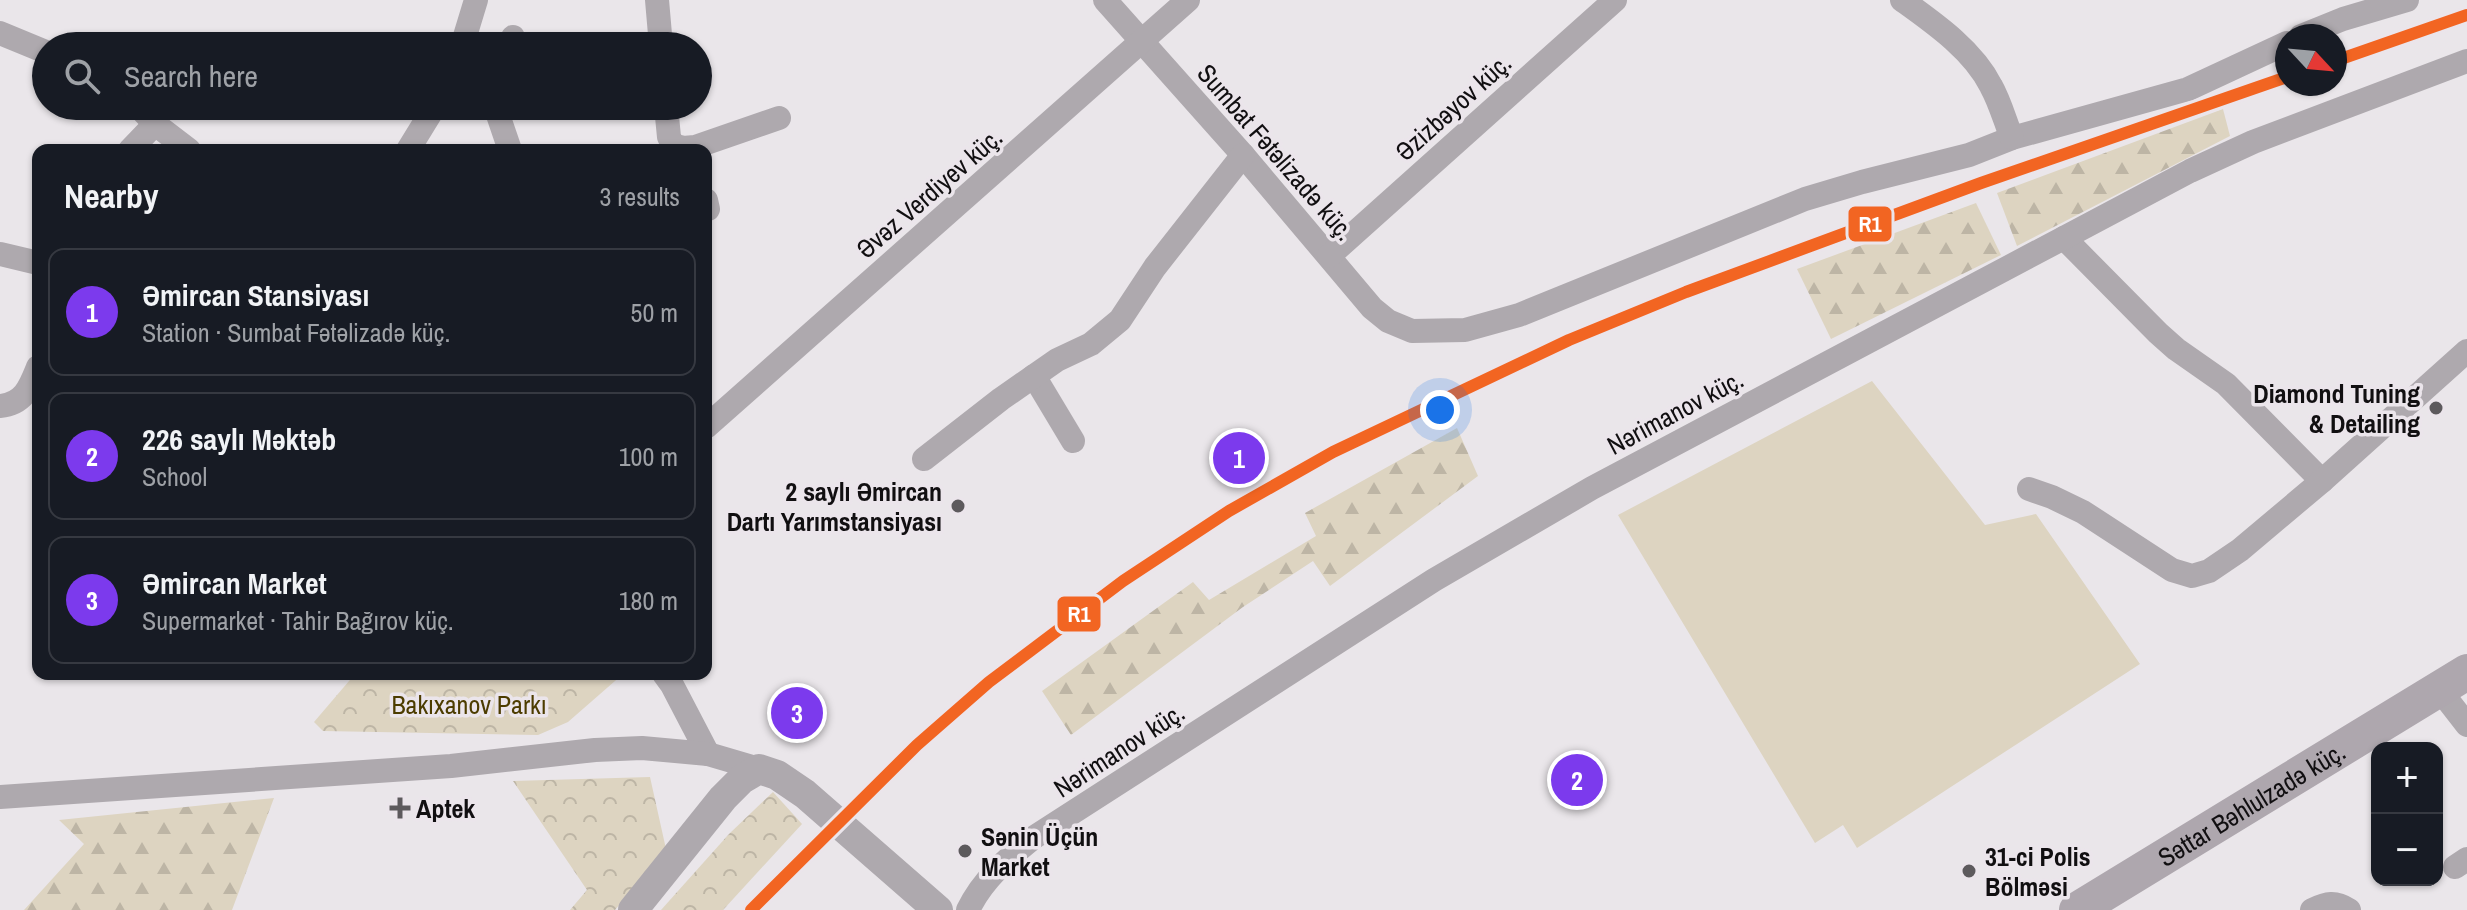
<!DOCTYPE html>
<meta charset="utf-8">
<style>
body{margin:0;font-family:"Archivo Narrow",sans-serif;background:#20242c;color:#f1f3f6}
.controls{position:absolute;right:24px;bottom:24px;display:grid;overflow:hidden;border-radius:16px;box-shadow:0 2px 6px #0004}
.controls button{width:72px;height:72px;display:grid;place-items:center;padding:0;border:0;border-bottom:2px solid #363941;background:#171b24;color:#f1f3f6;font:40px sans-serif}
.compass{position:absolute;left:2275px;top:24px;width:72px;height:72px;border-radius:50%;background:#171b24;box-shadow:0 2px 6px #0004;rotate:116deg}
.you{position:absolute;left:1440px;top:410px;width:28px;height:28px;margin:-20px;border:6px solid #fff;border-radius:50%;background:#1a73e8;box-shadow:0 0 0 12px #1a73e833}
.badge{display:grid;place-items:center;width:52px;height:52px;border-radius:50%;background:#7c3aed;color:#fff;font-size:26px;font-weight:700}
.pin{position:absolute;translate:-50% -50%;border:4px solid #fff;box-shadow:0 2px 8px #0006}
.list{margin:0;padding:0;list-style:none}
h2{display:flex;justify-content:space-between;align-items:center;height:104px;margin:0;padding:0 32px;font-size:34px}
h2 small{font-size:26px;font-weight:400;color:#9ea1a6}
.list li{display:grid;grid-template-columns:52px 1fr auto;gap:24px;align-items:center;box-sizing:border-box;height:128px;margin:0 16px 16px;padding:0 16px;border:2px solid #363941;border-radius:16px}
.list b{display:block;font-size:30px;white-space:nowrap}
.list p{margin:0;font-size:26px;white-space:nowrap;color:#9ea1a6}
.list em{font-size:26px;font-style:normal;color:#9ea1a6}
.icon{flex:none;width:44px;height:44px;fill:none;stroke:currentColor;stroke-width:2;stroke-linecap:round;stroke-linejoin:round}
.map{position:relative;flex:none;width:2467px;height:910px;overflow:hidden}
.search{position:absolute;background:#171b24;box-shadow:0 2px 6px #0004;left:32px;top:32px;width:680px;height:88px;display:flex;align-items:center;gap:20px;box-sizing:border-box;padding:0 28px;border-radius:44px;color:#9ea1a6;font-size:30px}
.panel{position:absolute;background:#171b24;box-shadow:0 2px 6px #0004;left:32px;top:144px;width:680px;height:536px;border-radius:16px}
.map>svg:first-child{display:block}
.forest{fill:url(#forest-firs)}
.park{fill:url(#park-crowns)}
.pitch{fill:#ddd4c1}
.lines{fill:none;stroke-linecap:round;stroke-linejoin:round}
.minor{stroke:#aea9ae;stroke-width:24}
.tertiary{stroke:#aea9ae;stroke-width:30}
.secondary{stroke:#aea7ae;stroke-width:36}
.rail-1-casing{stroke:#ebe5eb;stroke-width:18}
.rail-1{stroke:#f26522;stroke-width:12}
.poi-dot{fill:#5d5a5d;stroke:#ebe5eb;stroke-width:3}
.labels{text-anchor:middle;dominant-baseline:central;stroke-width:7;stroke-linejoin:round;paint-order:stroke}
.street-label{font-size:26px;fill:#110f11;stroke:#ebe5eb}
.poi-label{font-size:26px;font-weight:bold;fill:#110f11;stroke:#ebe5eb;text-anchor:start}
.park-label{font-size:26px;fill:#4c3c00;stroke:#ebe5eb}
.line-badge{stroke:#ebe5eb;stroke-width:3}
.badge-label{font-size:22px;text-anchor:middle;font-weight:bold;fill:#fff}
</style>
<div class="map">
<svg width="2467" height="910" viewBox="0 0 2467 910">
<defs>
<pattern id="forest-firs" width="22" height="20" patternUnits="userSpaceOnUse" patternTransform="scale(2)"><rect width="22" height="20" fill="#ddd4c1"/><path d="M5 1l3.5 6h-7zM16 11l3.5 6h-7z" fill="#bdb5a5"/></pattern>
<pattern id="park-crowns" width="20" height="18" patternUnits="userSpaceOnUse" patternTransform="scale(2)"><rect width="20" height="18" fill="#ddd4c1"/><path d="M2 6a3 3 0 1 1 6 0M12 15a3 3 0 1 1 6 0" fill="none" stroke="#bdb5a5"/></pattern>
</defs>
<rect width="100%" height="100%" fill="#eae6ea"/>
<!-- forest -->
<g class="forest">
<path d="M 2223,109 L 2230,136 L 2017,246 L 1997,193 Z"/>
<path d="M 1976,203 L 2001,255 L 1831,339 L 1797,269 Z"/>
<path d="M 1457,428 L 1478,476 L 1330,586 L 1313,561 L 1243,607 L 1071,735 L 1042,691 L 1193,582 L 1209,600 L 1316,536 L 1305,513 Z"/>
<path d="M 274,798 L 232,910 L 24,910 L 84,844 L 59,820 Z"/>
</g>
<!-- park -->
<g class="park">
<path d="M 355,674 L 623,674 L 568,722 L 538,735 L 323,731 L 314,722 Z"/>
<path d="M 650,777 L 666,849 L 615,910 L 570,910 L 587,890 L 513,781 Z"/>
<path d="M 773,792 L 802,824 L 723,910 L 661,910 L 729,834 Z"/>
</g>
<!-- pitch -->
<path class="pitch" d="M 1872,381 L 1985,525 L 2036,514 L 2140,664 L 1857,848 L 1843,825 L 1815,843 L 1618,515 Z"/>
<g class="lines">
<!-- minor -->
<g class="minor">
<path d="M 657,0 L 661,46"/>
<path d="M 1105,0 L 1243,155 L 1372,308 L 1388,321 L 1412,331 L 1465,330 L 1519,315 L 1805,199 L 1862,182 L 1969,155 L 2012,138 L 2188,89 L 2287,43"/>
<path d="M 1902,0 C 1934,23 1973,50 1991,86 C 2000,102 2005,121 2012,138"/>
<path d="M 0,33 L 46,52"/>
<path d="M 2301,36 L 2343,19 L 2407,0"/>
<path d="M 462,46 L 476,0"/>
<path d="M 511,46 L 513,37"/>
<path d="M 138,106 L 155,124"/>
<path d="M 666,106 L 669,137 L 673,145 L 683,148 L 695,147 L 779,118"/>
<path d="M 496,109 L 510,150"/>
<path d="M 130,150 L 155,124 L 189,150"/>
<path d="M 408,150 L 435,106"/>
<path d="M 706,200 L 708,209"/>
<path d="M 2064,238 L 2158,333 L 2176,349 L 2226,384 L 2322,481"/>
<path d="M 0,254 L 38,263"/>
<path d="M 1329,256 L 1615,0"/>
<path d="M 1034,376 L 1073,441"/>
<path d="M 0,406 C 24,404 30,387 38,367"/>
<path d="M 706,427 L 1188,0"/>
<path d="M 924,459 L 1001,399 L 1057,360 L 1091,344 L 1120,320 L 1155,267 L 1243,155"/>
<path d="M 2029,489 L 2052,497 L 2083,512 L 2172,570 L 2192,576 L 2209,571 L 2240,550 L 2322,481 L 2467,351"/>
<path d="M 664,674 L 672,685 L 708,754"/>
<path d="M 2439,689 L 2467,725"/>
<path d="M 0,797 L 451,766 L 595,750 L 642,748 L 708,754 L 759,769"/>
<path d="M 2455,867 L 2467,859"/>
<path d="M 968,910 C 983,879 1007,859 1033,838 L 1434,580 L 1592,488 L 2190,171 L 2253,142 L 2467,61"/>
<path d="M 2312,910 C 2327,903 2335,901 2349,910"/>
</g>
<!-- tertiary -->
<path class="tertiary" d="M 633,910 L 723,798 L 742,779 L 759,769 L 777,775 L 805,794 L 938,910"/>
<!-- secondary -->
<path class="secondary" id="s1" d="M 2077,910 L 2467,672"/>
<defs>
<g id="rail-1">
<path d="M 2335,61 L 2467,15"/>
<path d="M 751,910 L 917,745 L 989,682 L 1123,581 L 1229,511 L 1333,452 L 1569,340 L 1686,292 L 1981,183 L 2287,77"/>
</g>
</defs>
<!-- rail-1 casing -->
<use href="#rail-1" class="rail-1-casing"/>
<!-- rail-1 -->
<use href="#rail-1" class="rail-1"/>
</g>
<!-- markers -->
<g class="poi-dot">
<circle cx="2436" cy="408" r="8"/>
<circle cx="958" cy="506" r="8"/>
<path d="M396 796h8v8h8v8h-8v8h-8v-8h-8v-8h8z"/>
<circle cx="965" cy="851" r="8"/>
<circle cx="1969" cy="871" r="8"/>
</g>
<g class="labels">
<!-- street labels -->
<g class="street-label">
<text transform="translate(1453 107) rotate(-42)">Əzizbəyov küç.</text>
<text transform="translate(1276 152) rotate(49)">Sumbat Fətəlizadə küç.</text>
<text transform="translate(929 193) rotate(-41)">Əvəz Verdiyev küç.</text>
<text transform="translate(1675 412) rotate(-28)">Nərimanov küç.</text>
<text transform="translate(1119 750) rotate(-33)">Nərimanov küç.</text>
<text stroke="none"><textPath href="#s1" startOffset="204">Səttar Bəhlulzadə küç.</textPath></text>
</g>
<!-- poi labels -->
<g class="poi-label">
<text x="2420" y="393" text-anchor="end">Diamond Tuning<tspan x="2420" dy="30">&amp; Detailing</tspan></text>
<text x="942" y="491" text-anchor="end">2 saylı Əmircan<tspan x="942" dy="30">Dartı Yarımstansiyası</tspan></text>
<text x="416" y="808">Aptek</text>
<text x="981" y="836">Sənin Üçün<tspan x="981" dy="30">Market</tspan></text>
<text x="1985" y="856">31-ci Polis<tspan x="1985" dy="30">Bölməsi</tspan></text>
</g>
<!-- park labels -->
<g class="park-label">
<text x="469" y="704">Bakıxanov Parkı</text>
</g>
</g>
<g class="line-badge">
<rect x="1847" y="205" width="46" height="38" rx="8" fill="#f26522"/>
<rect x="1056" y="595" width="46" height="38" rx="8" fill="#f26522"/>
</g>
<g class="badge-label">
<text x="1870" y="232">R1</text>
<text x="1079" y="622">R1</text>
</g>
</svg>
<div class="controls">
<button>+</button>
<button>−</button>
</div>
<svg class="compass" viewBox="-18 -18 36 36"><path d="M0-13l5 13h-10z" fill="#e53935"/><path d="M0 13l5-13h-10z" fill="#9ea1a6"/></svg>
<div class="you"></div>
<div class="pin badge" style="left:1239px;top:458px">1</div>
<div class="pin badge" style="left:1577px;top:780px">2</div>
<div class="pin badge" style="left:797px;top:713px">3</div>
<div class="search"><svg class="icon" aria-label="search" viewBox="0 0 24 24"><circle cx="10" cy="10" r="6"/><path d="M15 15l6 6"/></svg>Search here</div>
<section class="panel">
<h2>Nearby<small>3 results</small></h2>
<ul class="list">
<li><span class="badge">1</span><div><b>Əmircan Stansiyası</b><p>Station · Sumbat Fətəlizadə küç.</p></div><em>50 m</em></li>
<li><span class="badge">2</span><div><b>226 saylı Məktəb</b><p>School</p></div><em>100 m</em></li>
<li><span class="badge">3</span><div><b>Əmircan Market</b><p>Supermarket · Tahir Bağırov küç.</p></div><em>180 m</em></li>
</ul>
</section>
</div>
